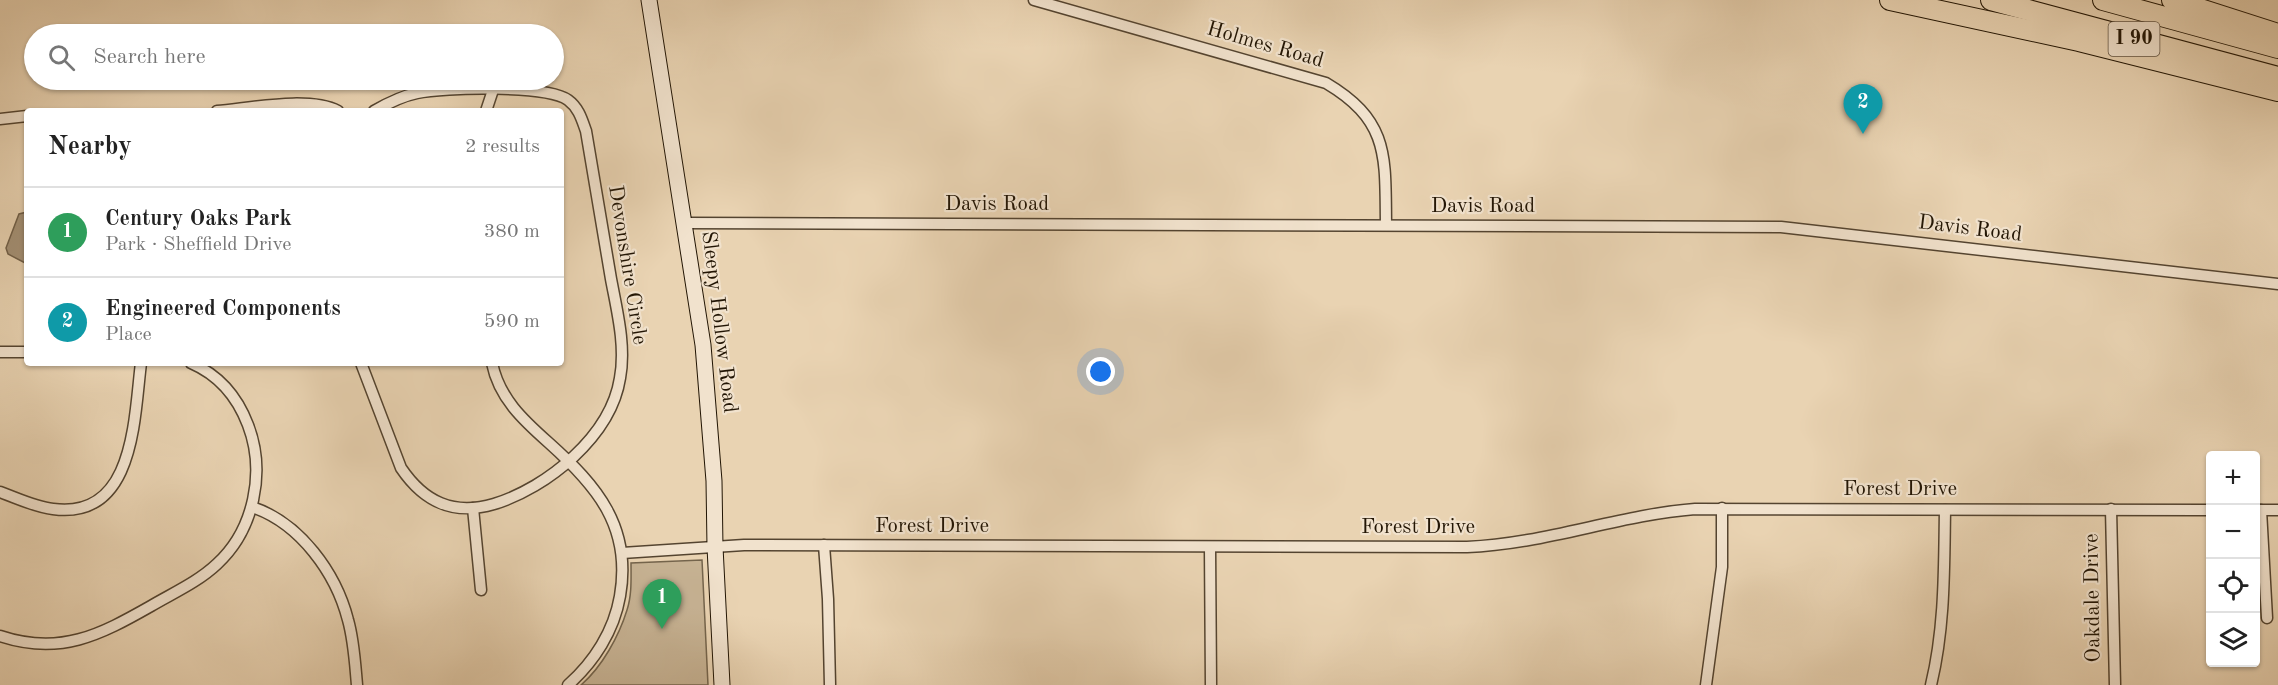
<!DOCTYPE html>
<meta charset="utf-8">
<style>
body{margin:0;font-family:"Old Standard TT",serif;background:#f2f2f2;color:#222}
.controls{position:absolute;right:18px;bottom:18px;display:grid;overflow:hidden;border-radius:6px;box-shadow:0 2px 4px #0004}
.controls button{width:54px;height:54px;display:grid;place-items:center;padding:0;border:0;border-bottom:2px solid #e0e0e0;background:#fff;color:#222;font:30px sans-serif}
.you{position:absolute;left:1101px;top:372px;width:21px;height:21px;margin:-15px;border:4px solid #fff;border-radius:50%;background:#1a73e8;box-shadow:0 0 0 9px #1a73e833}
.badge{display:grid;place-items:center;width:39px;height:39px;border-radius:50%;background:#8f2418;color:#fff;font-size:20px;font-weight:700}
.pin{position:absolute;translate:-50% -50px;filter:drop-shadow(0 2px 3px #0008)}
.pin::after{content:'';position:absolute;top:32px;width:21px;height:18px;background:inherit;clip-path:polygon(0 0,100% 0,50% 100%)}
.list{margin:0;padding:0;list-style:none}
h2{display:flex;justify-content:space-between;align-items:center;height:78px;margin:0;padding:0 24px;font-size:26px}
h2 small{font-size:20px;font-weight:400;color:#767676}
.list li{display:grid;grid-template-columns:39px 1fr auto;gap:18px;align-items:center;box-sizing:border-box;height:90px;padding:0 24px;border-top:2px solid #e0e0e0}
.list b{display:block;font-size:22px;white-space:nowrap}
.list p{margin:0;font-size:20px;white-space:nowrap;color:#767676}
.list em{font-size:20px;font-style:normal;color:#767676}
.icon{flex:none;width:33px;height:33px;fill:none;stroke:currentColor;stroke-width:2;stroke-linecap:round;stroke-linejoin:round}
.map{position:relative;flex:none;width:2278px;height:685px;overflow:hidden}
.search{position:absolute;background:#fff;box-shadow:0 2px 4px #0004;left:24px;top:24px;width:540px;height:66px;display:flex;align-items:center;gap:15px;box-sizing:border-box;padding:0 21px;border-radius:33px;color:#767676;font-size:22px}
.panel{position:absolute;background:#fff;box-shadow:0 2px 4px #0004;left:24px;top:108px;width:540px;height:258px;border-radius:6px}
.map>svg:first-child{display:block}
.green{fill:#c7b394;stroke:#74644c;stroke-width:1.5}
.water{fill:#a59277;stroke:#716049;stroke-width:1.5}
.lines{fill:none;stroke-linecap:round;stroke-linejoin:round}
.street-casing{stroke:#544430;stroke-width:13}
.secondary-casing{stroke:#221504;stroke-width:17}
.highway-casing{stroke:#221504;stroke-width:22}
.street{stroke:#f1e2cd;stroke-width:10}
.secondary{stroke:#f1e2cd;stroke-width:15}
.highway{stroke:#e9d3b2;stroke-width:20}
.labels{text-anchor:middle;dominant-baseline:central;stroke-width:4.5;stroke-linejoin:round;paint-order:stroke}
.shield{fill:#f1e2cd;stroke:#605240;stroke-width:1.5}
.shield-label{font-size:20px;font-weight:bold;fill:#221504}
.street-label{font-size:21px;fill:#221504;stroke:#f1e2cd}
</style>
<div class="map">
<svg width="2278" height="685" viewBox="0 0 2278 685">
<rect width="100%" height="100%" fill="#e9d3b2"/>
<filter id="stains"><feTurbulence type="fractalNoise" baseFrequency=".00333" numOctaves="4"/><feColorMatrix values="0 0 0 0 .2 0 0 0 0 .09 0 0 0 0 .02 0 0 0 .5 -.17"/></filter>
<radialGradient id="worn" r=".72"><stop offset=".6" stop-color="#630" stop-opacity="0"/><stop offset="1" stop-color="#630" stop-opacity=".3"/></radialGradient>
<!-- green -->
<path class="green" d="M 702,560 L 708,685 L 581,685 C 602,667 619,636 627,610 C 632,595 631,578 631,563 Z"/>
<!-- water -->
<path class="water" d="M 27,212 L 27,264 L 8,254 L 6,248 L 19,214 Z"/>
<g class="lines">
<defs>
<g id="street">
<path d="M 1034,0 L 1326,83 C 1390,121 1385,157 1386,224"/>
<path d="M 217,111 C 251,108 309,96 338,111"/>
<path d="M 486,111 L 493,90"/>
<path d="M 0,119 L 27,116"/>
<path d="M 685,223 L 1781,227 L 2278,284"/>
<path d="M 0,352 L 27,352"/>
<path d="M 361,363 L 401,468 C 424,502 453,516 494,504 C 547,488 611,436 620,378 C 626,346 617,311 611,279 C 603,230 594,181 586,131 C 582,120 579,108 568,100 C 547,85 444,87 417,93 C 402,96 388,103 374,111"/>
<path d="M 492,363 C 499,398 523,420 549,443 C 597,486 632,527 620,596 C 614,631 594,662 568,685"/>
<path d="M 0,492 C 17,498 35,507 53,509 C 135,520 134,418 141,363"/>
<path d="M 252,507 C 300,523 336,573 348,620 C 354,641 355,663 357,685"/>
<path d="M 473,508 L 481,590"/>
<path d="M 2111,509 L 2115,685"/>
<path d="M 2256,510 L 2278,510"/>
<path d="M 2261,510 L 2267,618"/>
<path d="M 824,545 L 828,599 L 830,685"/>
<path d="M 1210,547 L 1211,685"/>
<path d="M 622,553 L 744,545 L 1467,547 C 1545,544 1618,515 1695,509 L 2210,510"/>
<path d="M 0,636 C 60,656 100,635 151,606 C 173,593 198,582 217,564 C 254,530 266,472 248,425 C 237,396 219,375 191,363"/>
<path d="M 1706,685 L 1722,567 L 1722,508"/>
<path d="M 1931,685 C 1945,627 1944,569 1945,510"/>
</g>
<path id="secondary" d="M 649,0 L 703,345 L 714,481 L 715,547 L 722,685"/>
<g id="highway">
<path d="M 1890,0 L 2079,41 L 2278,91"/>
<path d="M 1991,0 L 2278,77"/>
<path d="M 2103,0 L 2278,48"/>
<path d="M 2172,0 L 2278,34"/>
</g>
</defs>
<!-- street casing -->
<use href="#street" class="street-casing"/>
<!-- secondary casing -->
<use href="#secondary" class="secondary-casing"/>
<!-- highway casing -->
<use href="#highway" class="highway-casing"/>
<!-- street -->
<use href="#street" class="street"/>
<!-- secondary -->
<use href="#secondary" class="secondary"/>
<!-- highway -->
<use href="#highway" class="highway"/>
</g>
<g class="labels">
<!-- shield labels -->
<rect class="shield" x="2108.5" y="22" width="51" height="34" rx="4.5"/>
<g class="shield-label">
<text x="2134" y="39">I 90</text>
</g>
<!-- street labels -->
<g class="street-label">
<text transform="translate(1265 45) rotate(16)">Holmes Road</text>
<text x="997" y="204">Davis Road</text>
<text x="1483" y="206">Davis Road</text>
<text transform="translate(1970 229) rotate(7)">Davis Road</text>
<text transform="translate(627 265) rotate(81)">Devonshire Circle</text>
<text transform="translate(719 322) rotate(83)">Sleepy Hollow Road</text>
<text x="1900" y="489">Forest Drive</text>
<text x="932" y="526">Forest Drive</text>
<text x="1418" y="527">Forest Drive</text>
<text transform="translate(2093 598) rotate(-91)">Oakdale Drive</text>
</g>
</g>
<rect width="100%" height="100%" filter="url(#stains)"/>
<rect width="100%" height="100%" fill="url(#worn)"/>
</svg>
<div class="controls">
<button>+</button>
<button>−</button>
<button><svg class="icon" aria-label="locate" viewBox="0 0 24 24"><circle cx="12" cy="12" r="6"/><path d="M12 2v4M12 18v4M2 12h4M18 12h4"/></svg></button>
<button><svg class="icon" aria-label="layers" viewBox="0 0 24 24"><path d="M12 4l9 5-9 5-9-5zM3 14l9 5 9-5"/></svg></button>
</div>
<div class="you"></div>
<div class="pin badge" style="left:662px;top:629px;background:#2e9e5b">1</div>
<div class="pin badge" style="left:1863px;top:134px;background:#0f9aa8">2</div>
<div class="search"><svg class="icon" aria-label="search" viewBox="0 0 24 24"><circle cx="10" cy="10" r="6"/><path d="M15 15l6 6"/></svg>Search here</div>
<section class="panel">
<h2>Nearby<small>2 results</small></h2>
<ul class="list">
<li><span class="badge" style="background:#2e9e5b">1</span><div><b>Century Oaks Park</b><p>Park · Sheffield Drive</p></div><em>380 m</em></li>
<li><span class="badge" style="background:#0f9aa8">2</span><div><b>Engineered Components</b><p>Place</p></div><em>590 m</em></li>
</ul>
</section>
</div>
